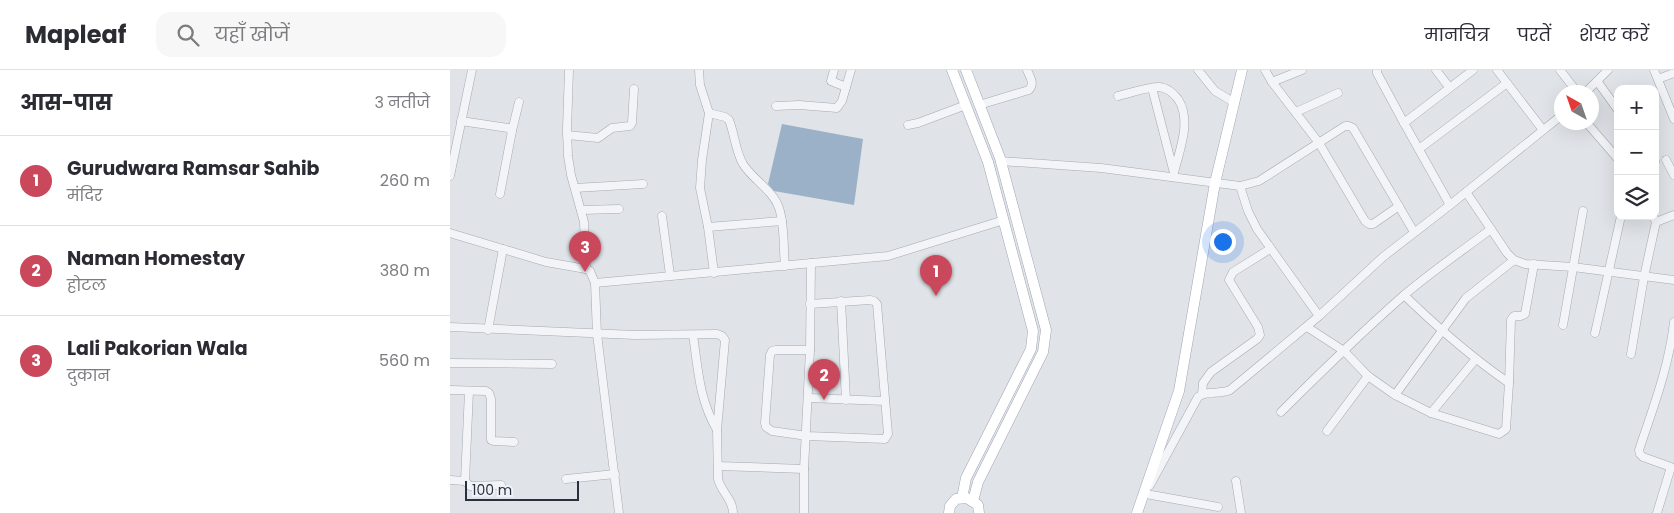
<!DOCTYPE html>
<html lang="hi">
<meta charset="utf-8">
<style>
body{margin:0;font-family:Poppins,"Noto Sans Devanagari",sans-serif;background:#f7f7f7;color:#2b2b33}
.controls{position:absolute;right:15px;top:15px;display:grid;overflow:hidden;border-radius:10px;box-shadow:0 5px 20px #0002}
.controls button{width:45px;height:45px;display:grid;place-items:center;padding:0;border:0;border-bottom:1px solid #e1e1e2;background:#fff;color:#2b2b33;font:25px sans-serif}
.compass{position:absolute;left:1104px;top:15px;width:45px;height:45px;border-radius:50%;background:#fff;box-shadow:0 5px 20px #0002;rotate:320deg}
.scale{position:absolute;left:15px;bottom:12px;width:114px;box-sizing:border-box;padding-left:5px;border:2px solid #29313f;border-top:0;font-size:14px;line-height:18px;white-space:nowrap;color:#29313f;-webkit-text-stroke:4px #eff2f6;paint-order:stroke}
.you{position:absolute;left:772px;top:171px;width:18px;height:18px;margin:-12px;border:4px solid #fff;border-radius:50%;background:#1a73e8;box-shadow:0 0 0 8px #1a73e833}
.badge{display:grid;place-items:center;width:32px;height:32px;border-radius:50%;background:#ca485c;color:#fff;font-size:16px;font-weight:700}
.pin{position:absolute;translate:-50% -41px;filter:drop-shadow(0 1px 2px #0008)}
.pin::after{content:'';position:absolute;top:26px;width:18px;height:15px;background:inherit;clip-path:polygon(0 0,100% 0,50% 100%)}
.list{margin:0;padding:0;list-style:none}
h2{display:flex;justify-content:space-between;align-items:center;height:65px;margin:0;padding:0 20px;font-size:21px}
h2 small{font-size:16px;font-weight:400;color:#7c7c81}
.list li{display:grid;grid-template-columns:32px 1fr auto;gap:15px;align-items:center;box-sizing:border-box;height:90px;padding:0 20px;border-top:1px solid #e1e1e2}
.list b{display:block;font-size:19px;white-space:nowrap}
.list p{margin:0;font-size:16px;white-space:nowrap;color:#7c7c81}
.list em{font-size:16px;font-style:normal;color:#7c7c81}
.icon{flex:none;width:28px;height:28px;fill:none;stroke:currentColor;stroke-width:2;stroke-linecap:round;stroke-linejoin:round}
.map{position:relative;flex:none;width:1224px;height:443px;overflow:hidden}
header{display:flex;align-items:center;gap:30px;box-sizing:border-box;height:70px;padding:0 25px;background:#fff;border-bottom:1px solid #e1e1e2}
header strong{font-size:24px}
nav{display:flex;gap:28px;margin-inline-start:auto;font-size:18px}
.search{width:350px;height:45px;background:#f7f7f7;display:flex;align-items:center;gap:12px;box-sizing:border-box;padding:0 18px;border-radius:15px;color:#7c7c81;font-size:19px}
main{display:flex}
aside{flex:1;background:#fff}
.map>svg:first-child{display:block}
.water{fill:#9bb1c7}
.lines{fill:none;stroke-linecap:round;stroke-linejoin:round}
.minor-casing{stroke:#a5aab2;stroke-width:9}
.major-casing{stroke:#9fa7b4;stroke-width:11}
.minor{stroke:#f2f4f7;stroke-width:8}
.major{stroke:#fff;stroke-width:10}
</style>
<header>
<strong>Mapleaf</strong>
<div class="search"><svg class="icon" aria-label="search" viewBox="0 0 24 24"><circle cx="10" cy="10" r="6"/><path d="M15 15l6 6"/></svg>यहाँ खोजें</div>
<nav><a>मानचित्र</a><a>परतें</a><a>शेयर करें</a></nav>
</header>
<main>
<aside>
<h2>आस-पास<small>3 नतीजे</small></h2>
<ul class="list">
<li><span class="badge">1</span><div><b>Gurudwara Ramsar Sahib</b><p>मंदिर</p></div><em>260 m</em></li>
<li><span class="badge">2</span><div><b>Naman Homestay</b><p>होटल</p></div><em>380 m</em></li>
<li><span class="badge">3</span><div><b>Lali Pakorian Wala</b><p>दुकान</p></div><em>560 m</em></li>
</ul>
</aside>
<div class="map">
<svg width="1224" height="443" viewBox="0 0 1224 443">
<rect width="100%" height="100%" fill="#e0e3e8"/>
<!-- water -->
<path class="water" d="M 332,54 L 413,69 L 404,135 L 324,121 L 318,114 Z"/>
<g class="lines">
<defs>
<g id="minor">
<path d="M 119,0 L 117,59 L 118,86 L 121,105 L 134,152 L 136,199"/>
<path d="M 249,0 L 250,15 L 259,43 L 252,90 L 250,118 L 258,157 L 264,203"/>
<path d="M 384,0 L 381,11 L 396,17"/>
<path d="M 748,0 L 765,21 L 785,33"/>
<path d="M 815,0 L 822,12 L 869,73 L 915,151 L 919,154 L 923,154 L 949,136"/>
<path d="M 927,0 L 927,3 L 954,53"/>
<path d="M 986,0 L 999,17"/>
<path d="M 1047,0 L 1093,60"/>
<path d="M 1110,0 L 1127,22"/>
<path d="M 1204,0 L 1224,49"/>
<path d="M 1208,9 L 1224,3"/>
<path d="M 1147,11 L 1168,40"/>
<path d="M 822,12 L 852,0"/>
<path d="M 702,18 L 723,99"/>
<path d="M 1136,22 L 1158,0"/>
<path d="M 668,26 C 681,23 697,17 709,17 C 718,18 723,23 728,29 C 743,52 728,83 723,107"/>
<path d="M 529,35 L 579,20 C 585,13 580,7 577,0"/>
<path d="M 326,36 L 349,35 L 387,38 L 392,31 L 401,0"/>
<path d="M 846,42 L 888,23"/>
<path d="M 259,43 L 275,47 L 279,50 C 285,65 285,80 293,94 C 303,110 323,120 329,138 C 335,156 333,177 335,196"/>
<path d="M 11,51 L 58,58 L 62,61 L 50,124"/>
<path d="M 1136,52 L 1168,89"/>
<path d="M 458,55 L 468,53 L 516,35"/>
<path d="M 62,61 L 69,32"/>
<path d="M 117,65 L 148,68 L 162,58 L 180,56 L 182,53 L 184,19"/>
<path d="M 969,79 L 1057,13"/>
<path d="M 1216,90 L 1224,105"/>
<path d="M 550,91 L 651,98 L 790,116 L 809,111 L 895,56 L 899,56 L 903,58 L 964,162"/>
<path d="M 1205,91 L 1205,92"/>
<path d="M 0,106 L 22,0"/>
<path d="M 790,116 L 798,141 L 807,159 L 869,246"/>
<path d="M 125,118 L 193,114"/>
<path d="M 1016,122 L 1057,183 L 1064,190 L 1075,194 L 1123,197 L 1224,210"/>
<path d="M 1000,135 L 954,53 L 1023,0"/>
<path d="M 131,140 L 169,139"/>
<path d="M 212,146 L 220,205"/>
<path d="M 1206,152 L 1224,145"/>
<path d="M 258,157 L 332,151"/>
<path d="M 0,163 L 96,192 L 136,199 L 140,201 L 145,213 L 438,186 L 554,150"/>
<path d="M 145,213 L 147,264 L 169,443"/>
<path d="M 391,231 L 396,330"/>
<path d="M 360,234 L 420,230 L 424,231 L 427,234 L 438,364 L 435,369 L 357,366 L 322,361 L 316,357 L 315,353 L 320,285 L 322,281 L 326,280 L 360,280"/>
<path d="M 1113,255 L 1133,141"/>
<path d="M 0,257 L 185,265 L 267,264 L 272,266 L 275,270 L 267,360 L 268,409 C 271,422 283,429 283,443"/>
<path d="M 857,257 L 894,281 L 918,306 L 945,325 L 1016,228 L 1064,190"/>
<path d="M 38,260 L 53,179"/>
<path d="M 1145,263 L 1171,146"/>
<path d="M 243,265 C 248,299 249,329 267,360"/>
<path d="M 1181,284 L 1194,207 L 1206,152 L 1203,146"/>
<path d="M 0,293 L 102,294"/>
<path d="M 1059,313 L 1061,250 L 1064,246 L 1071,246 L 1075,244 L 1084,194"/>
<path d="M 0,320 L 36,321 L 39,323 L 41,329 L 41,370 L 44,371 L 64,372"/>
<path d="M 752,324 L 753,313 L 761,302 L 807,269 L 810,265 L 808,257 L 779,210 L 783,202 L 820,179"/>
<path d="M 945,325 L 981,343 L 1049,364 L 1056,359 L 1059,313 C 1021,287 987,257 954,225"/>
<path d="M 359,328 L 435,331"/>
<path d="M 831,342 C 871,302 911,263 953,226 C 981,202 1012,181 1041,159"/>
<path d="M 981,343 L 1025,290"/>
<path d="M 877,361 L 918,306"/>
<path d="M 268,396 L 354,399"/>
<path d="M 116,409 L 165,404"/>
<path d="M 0,410 L 15,411 L 19,321"/>
<path d="M 15,411 L 20,416 L 51,415"/>
<path d="M 786,411 L 791,443"/>
<path d="M 700,415 L 748,327 C 757,320 768,325 780,320 L 869,246 L 933,187 L 1000,135 L 1112,45"/>
<path d="M 696,424 L 768,437"/>
<path d="M 354,443 L 354,399 L 360,280 L 361,193"/>
<path d="M 1207,443 L 1221,397 L 1193,387 L 1190,384 L 1189,380 C 1203,338 1219,297 1224,252"/>
</g>
<g id="major">
<path d="M 502,0 L 538,92 L 583,261 L 581,279 L 516,408 L 512,428"/>
<path d="M 516,0 L 550,88 L 596,260 L 593,282 L 528,412 L 523,431"/>
<path d="M 499,443 L 500,436 L 506,429 L 517,428 L 528,435 L 529,443"/>
<path d="M 687,443 L 729,321 L 765,113 L 792,0"/>
</g>
</defs>
<!-- minor casing -->
<use href="#minor" class="minor-casing"/>
<!-- major casing -->
<use href="#major" class="major-casing"/>
<!-- minor -->
<use href="#minor" class="minor"/>
<!-- major -->
<use href="#major" class="major"/>
</g>
</svg>
<div class="controls">
<button>+</button>
<button>−</button>
<button><svg class="icon" aria-label="layers" viewBox="0 0 24 24"><path d="M12 4l9 5-9 5-9-5zM3 14l9 5 9-5"/></svg></button>
</div>
<svg class="compass" viewBox="-18 -18 36 36"><path d="M0-13l5 13h-10z" fill="#e53935"/><path d="M0 13l5-13h-10z" fill="#7c7c81"/></svg>
<div class="scale">100 m</div>
<div class="you"></div>
<div class="pin badge" style="left:486px;top:226px">1</div>
<div class="pin badge" style="left:374px;top:330px">2</div>
<div class="pin badge" style="left:135px;top:202px">3</div>
</div>
</main>
